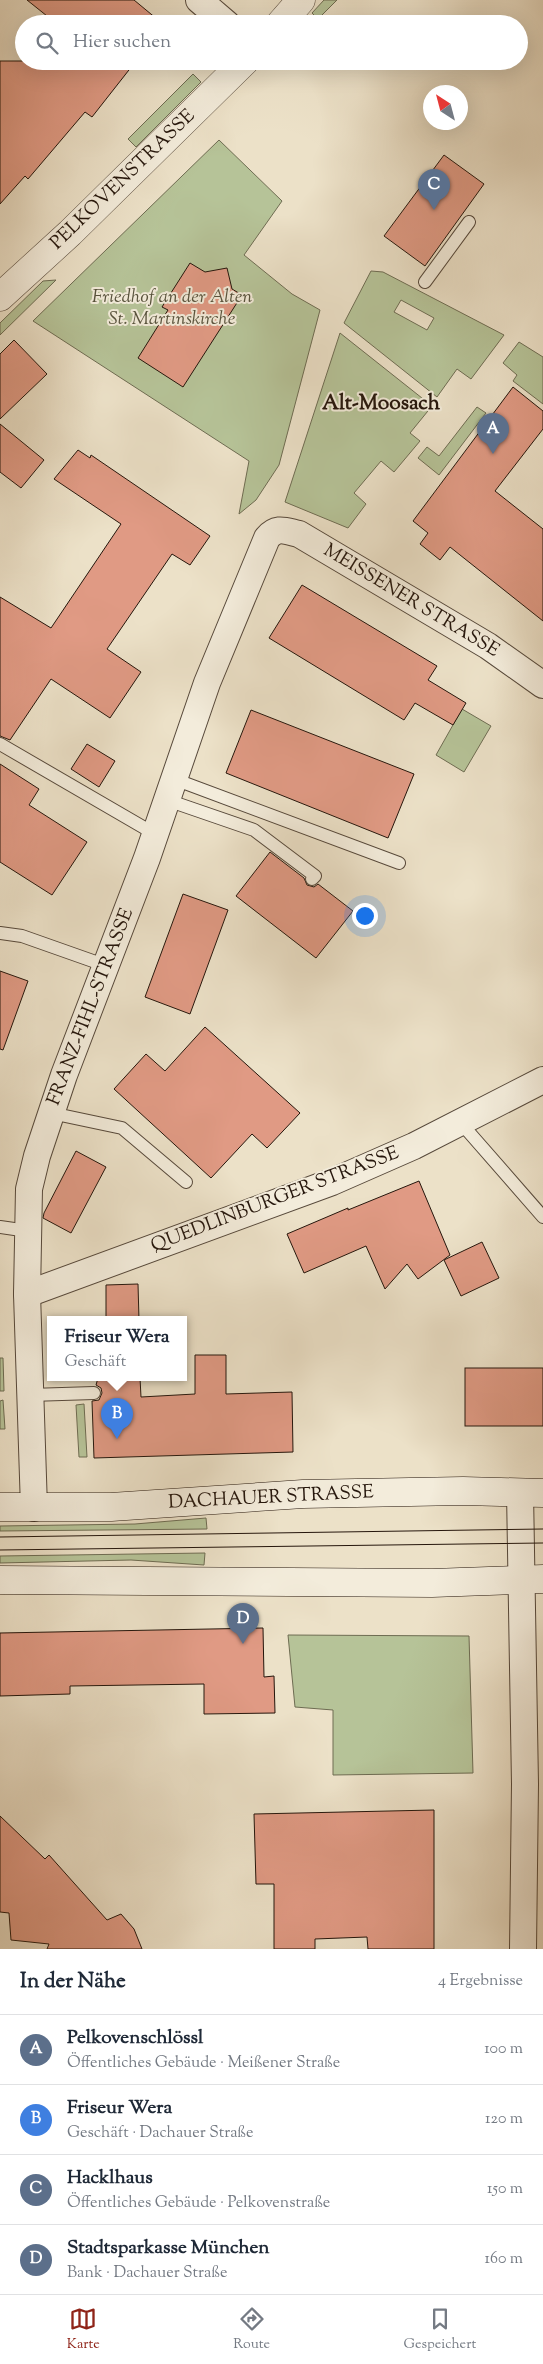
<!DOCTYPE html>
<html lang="de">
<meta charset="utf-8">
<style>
body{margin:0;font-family:"Sorts Mill Goudy",serif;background:#f2f2f3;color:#1f2937}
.compass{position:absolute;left:423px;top:85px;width:45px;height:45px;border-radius:50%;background:#fff;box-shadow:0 5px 20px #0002;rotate:324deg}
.you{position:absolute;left:364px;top:915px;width:18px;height:18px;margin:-12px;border:4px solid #fff;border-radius:50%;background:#1a73e8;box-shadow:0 0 0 8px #1a73e833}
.badge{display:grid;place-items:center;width:32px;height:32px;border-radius:50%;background:#8f2418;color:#fff;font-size:16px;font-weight:700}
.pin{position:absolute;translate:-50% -41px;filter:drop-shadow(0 1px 2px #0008)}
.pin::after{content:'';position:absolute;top:26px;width:18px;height:15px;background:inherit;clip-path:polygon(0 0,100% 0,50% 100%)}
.popup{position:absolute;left:47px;top:1316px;width:140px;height:65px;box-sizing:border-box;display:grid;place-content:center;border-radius:0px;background:#fff;filter:drop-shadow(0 1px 4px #0005);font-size:16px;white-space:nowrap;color:#747a83}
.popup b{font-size:19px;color:#1f2937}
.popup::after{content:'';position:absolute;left:50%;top:100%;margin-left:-10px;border:10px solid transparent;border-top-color:#fff}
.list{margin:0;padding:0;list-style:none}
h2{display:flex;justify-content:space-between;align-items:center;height:65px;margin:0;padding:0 20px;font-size:21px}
h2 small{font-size:16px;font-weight:400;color:#747a83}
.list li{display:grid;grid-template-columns:32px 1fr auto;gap:15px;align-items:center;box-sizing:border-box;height:70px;padding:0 20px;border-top:1px solid #e0e1e3}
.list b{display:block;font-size:19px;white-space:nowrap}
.list p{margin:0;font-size:16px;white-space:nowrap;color:#747a83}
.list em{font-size:16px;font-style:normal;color:#747a83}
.icon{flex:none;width:28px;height:28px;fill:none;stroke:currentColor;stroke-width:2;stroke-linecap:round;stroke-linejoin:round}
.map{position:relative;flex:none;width:543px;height:1949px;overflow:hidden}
.search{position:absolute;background:#fff;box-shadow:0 5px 20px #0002;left:15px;right:15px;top:15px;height:55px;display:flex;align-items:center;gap:12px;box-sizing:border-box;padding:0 18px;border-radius:28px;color:#747a83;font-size:19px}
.sheet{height:345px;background:#fff}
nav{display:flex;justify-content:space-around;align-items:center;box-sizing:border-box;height:70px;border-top:1px solid #e0e1e3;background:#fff;font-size:14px;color:#747a83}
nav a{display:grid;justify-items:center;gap:2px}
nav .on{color:#8f2418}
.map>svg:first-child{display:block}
.green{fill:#b6c398;stroke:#6e6c52;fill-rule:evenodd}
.building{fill:#e09a84;stroke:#25160c}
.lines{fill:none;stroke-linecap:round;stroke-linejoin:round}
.service-casing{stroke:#57493b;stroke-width:14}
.minor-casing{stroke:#57493b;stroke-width:28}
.tertiary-casing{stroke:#57493b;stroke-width:29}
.secondary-casing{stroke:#25160c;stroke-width:29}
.service{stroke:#f3ecdb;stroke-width:12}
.minor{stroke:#f3ecdb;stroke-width:26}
.tertiary{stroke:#f3ecdb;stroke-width:28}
.secondary{stroke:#f3ecdb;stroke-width:28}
.tram{stroke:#25160c;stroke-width:1}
.labels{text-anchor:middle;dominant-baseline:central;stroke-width:4;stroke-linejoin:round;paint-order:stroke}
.street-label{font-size:19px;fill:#25160c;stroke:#f3ecdb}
.park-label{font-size:19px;font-style:italic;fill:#58533d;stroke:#f3ecdb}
.quarter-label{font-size:21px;font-weight:bold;fill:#25160c;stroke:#f3ecdb}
</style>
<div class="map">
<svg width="543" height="1949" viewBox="0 0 543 1949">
<rect width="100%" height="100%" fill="#ece1c8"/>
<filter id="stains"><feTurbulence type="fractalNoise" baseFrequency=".004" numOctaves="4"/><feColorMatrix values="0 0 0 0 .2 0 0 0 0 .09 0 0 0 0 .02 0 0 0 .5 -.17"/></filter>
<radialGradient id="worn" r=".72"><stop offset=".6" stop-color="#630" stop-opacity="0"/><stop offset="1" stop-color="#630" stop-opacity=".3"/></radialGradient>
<!-- green -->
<g class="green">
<path d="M 324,0 L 337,0 L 318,19 L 312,13 Z"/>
<path d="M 193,74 L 201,82 L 136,147 L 128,139 Z"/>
<path d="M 219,140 L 282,201 L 244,255 L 292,294 L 320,310 L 279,465 L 256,500 L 239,514 L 249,461 L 33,321 Z"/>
<path d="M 371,271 L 383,272 L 504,335 L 471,379 L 457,369 L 437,397 L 344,323 ZM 401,300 L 434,318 L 427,330 L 394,312 Z"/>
<path d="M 56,280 L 0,335 L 0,323 L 43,281 Z"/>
<path d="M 340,333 L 432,406 L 410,433 L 420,441 L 394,472 L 381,461 L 354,493 L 366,504 L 348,528 L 285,502 Z"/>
<path d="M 519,342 L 543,357 L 543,404 L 513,381 L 517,375 L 503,363 Z"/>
<path d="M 477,407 L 486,413 L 439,475 L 418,458 L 427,447 L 439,456 Z"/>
<path d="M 462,709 L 491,726 L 464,772 L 436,755 Z"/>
<path d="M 0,1358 L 3,1358 L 4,1391 L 0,1391 Z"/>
<path d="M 3,1400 L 5,1429 L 0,1429 L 0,1401 Z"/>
<path d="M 84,1404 L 87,1457 L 79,1457 L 76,1405 Z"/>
<path d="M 206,1518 L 207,1529 L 0,1531 L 0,1526 L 135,1524 Z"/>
<path d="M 205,1553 L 204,1565 L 131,1560 L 0,1563 L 0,1556 Z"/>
<path d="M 288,1635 L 469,1636 L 473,1773 L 333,1775 L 333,1710 L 295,1707 Z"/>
</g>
<!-- building -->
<g class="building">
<path d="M 27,0 L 134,0 L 163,24 L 57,24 Z"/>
<path d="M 0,61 L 136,61 L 92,117 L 85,112 L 28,179 L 25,176 L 0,204 Z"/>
<path d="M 444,155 L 484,184 L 425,266 L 384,236 Z"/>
<path d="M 190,263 L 205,272 L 227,268 L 232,289 L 242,295 L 183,387 L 138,358 L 168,310 L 162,307 Z"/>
<path d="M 14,340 L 47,374 L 0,419 L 0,354 Z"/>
<path d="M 513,387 L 543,411 L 543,429 L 495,491 L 543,529 L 543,621 L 450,547 L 440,560 L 420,544 L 428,533 L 413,521 Z"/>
<path d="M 0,424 L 44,460 L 21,488 L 0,472 Z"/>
<path d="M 78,450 L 90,458 L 91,455 L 210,536 L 190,565 L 172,554 L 107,649 L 141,672 L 110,718 L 51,679 L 10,740 L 0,736 L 0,597 L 51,628 L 121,524 L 54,479 Z"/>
<path d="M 302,585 L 437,666 L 428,680 L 466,703 L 453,725 L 415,703 L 404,720 L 269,638 Z"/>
<path d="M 251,710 L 414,774 L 388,838 L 226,773 Z"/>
<path d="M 87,744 L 115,761 L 99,787 L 71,769 Z"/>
<path d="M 0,764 L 39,789 L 29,805 L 87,842 L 52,895 L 0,862 Z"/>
<path d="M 270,852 L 304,878 L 307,885 L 314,887 L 318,884 L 353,911 L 316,958 L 236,896 Z"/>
<path d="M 183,894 L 228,910 L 190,1014 L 145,997 Z"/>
<path d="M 0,971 L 28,981 L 3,1050 L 0,1049 Z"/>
<path d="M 205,1027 L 300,1113 L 267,1148 L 252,1134 L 211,1178 L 114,1089 L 146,1054 L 165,1071 Z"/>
<path d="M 76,1151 L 106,1167 L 71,1233 L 43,1218 L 44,1213 Z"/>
<path d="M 419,1181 L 450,1255 L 418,1279 L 407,1264 L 385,1289 L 366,1246 L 304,1273 L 287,1234 L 348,1208 L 348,1210 Z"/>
<path d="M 482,1242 L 499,1278 L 461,1296 L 444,1260 Z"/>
<path d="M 138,1284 L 139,1320 L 106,1320 L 106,1285 Z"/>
<path d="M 195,1355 L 226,1355 L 226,1394 L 292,1392 L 293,1452 L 94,1458 L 92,1401 L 99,1400 L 102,1393 L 101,1388 L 96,1385 L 98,1378 L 140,1378 L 141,1397 L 195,1394 Z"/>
<rect x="465" y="1368" width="78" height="58"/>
<path d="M 263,1628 L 264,1677 L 274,1676 L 275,1713 L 204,1714 L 204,1684 L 70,1686 L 70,1694 L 0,1696 L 0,1633 Z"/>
<path d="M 434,1810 L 434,1949 L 368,1949 L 367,1937 L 315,1939 L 315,1949 L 274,1949 L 274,1884 L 256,1884 L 254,1814 Z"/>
<path d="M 0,1816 L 45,1859 L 49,1855 L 107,1920 L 121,1914 L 134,1929 L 142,1949 L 47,1949 L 49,1944 L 11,1940 L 9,1913 L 0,1912 Z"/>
</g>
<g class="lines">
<defs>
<g id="service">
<path d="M 425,282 L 469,222"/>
<path d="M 0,744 L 155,834"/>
<path d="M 174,779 L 399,863"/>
<path d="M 167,800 L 254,830 L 315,876 L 312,879"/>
<path d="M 0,933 L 22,936 L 107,966"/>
<path d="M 51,1113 L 122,1128 L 186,1182"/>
<path d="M 460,1122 L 543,1217"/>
<path d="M 0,1227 L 28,1231"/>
<path d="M 30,1395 L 94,1393"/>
</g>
<g id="minor">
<path d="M 199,0 L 227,24"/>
<path d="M 27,1294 L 332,1182 L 414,1146 L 543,1080"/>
<path d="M 520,1492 L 525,1784 L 523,1949"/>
<path d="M 34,1508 L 27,1294 L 29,1189 L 37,1156 L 64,1075 L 147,858 L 207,683 L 267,538 C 277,526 285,531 299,534 L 488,646 L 543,685"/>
</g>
<g id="tertiary">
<path d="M 280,24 L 301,0"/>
<path d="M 0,297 L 70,233 L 245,61"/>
</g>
<g id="secondary">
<path d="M 0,1507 L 111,1507 L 303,1494 L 463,1491 L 543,1493"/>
<path d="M 0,1580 L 432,1583 L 543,1579"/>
</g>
</defs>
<!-- service casing -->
<use href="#service" class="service-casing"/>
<!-- minor casing -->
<use href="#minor" class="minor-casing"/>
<!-- tertiary casing -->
<use href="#tertiary" class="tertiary-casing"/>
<!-- secondary casing -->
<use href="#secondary" class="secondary-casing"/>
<!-- service -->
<use href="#service" class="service"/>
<!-- minor -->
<use href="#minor" class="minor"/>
<!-- tertiary -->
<use href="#tertiary" class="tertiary"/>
<!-- secondary -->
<use href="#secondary" class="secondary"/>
<!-- tram -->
<g class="tram">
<path d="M 0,1537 L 543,1529"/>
<path d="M 0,1550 L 543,1543"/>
</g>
</g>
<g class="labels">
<!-- street labels -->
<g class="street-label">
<text transform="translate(123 180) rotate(-44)">PELKOVENSTRASSE</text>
<text transform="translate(411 601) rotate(31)">MEISSENER STRASSE</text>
<text transform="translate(91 1007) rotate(-69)">FRANZ-FIHL-STRASSE</text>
<text transform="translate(275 1200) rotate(-21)">QUEDLINBURGER STRASSE</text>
<text transform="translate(271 1498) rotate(-3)">DACHAUER STRASSE</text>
</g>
<!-- park labels -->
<g class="park-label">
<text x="172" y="297">Friedhof an der Alten<tspan x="172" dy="22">St. Martinskirche</tspan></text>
</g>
<!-- quarter labels -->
<g class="quarter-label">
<text x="381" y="404">Alt-Moosach</text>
</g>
</g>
<rect width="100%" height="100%" filter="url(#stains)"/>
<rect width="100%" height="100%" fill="url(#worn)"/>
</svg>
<svg class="compass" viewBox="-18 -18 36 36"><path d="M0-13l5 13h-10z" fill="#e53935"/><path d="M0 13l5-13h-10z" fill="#747a83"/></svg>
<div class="you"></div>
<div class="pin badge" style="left:493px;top:454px;background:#5c6f8a">A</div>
<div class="pin badge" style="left:117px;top:1439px;background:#3f7fe0">B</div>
<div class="popup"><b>Friseur Wera</b>Geschäft</div>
<div class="pin badge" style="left:434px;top:210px;background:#5c6f8a">C</div>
<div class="pin badge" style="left:243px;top:1644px;background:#5c6f8a">D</div>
<div class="search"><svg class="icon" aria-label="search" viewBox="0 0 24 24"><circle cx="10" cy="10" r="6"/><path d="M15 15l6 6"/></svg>Hier suchen</div>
</div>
<section class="sheet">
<h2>In der Nähe<small>4 Ergebnisse</small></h2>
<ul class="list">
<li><span class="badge" style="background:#5c6f8a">A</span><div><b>Pelkovenschlössl</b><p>Öffentliches Gebäude · Meißener Straße</p></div><em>100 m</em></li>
<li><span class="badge" style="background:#3f7fe0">B</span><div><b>Friseur Wera</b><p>Geschäft · Dachauer Straße</p></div><em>120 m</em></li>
<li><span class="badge" style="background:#5c6f8a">C</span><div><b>Hacklhaus</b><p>Öffentliches Gebäude · Pelkovenstraße</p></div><em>150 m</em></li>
<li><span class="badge" style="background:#5c6f8a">D</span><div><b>Stadtsparkasse München</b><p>Bank · Dachauer Straße</p></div><em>160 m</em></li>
</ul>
</section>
<nav>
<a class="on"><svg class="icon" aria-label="map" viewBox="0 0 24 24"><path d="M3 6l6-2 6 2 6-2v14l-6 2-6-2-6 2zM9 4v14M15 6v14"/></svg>Karte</a>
<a><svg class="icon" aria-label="directions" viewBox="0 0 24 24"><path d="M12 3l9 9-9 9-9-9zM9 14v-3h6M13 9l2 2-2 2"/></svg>Route</a>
<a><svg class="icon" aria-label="saved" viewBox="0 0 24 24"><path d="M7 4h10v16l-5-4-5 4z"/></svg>Gespeichert</a>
</nav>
